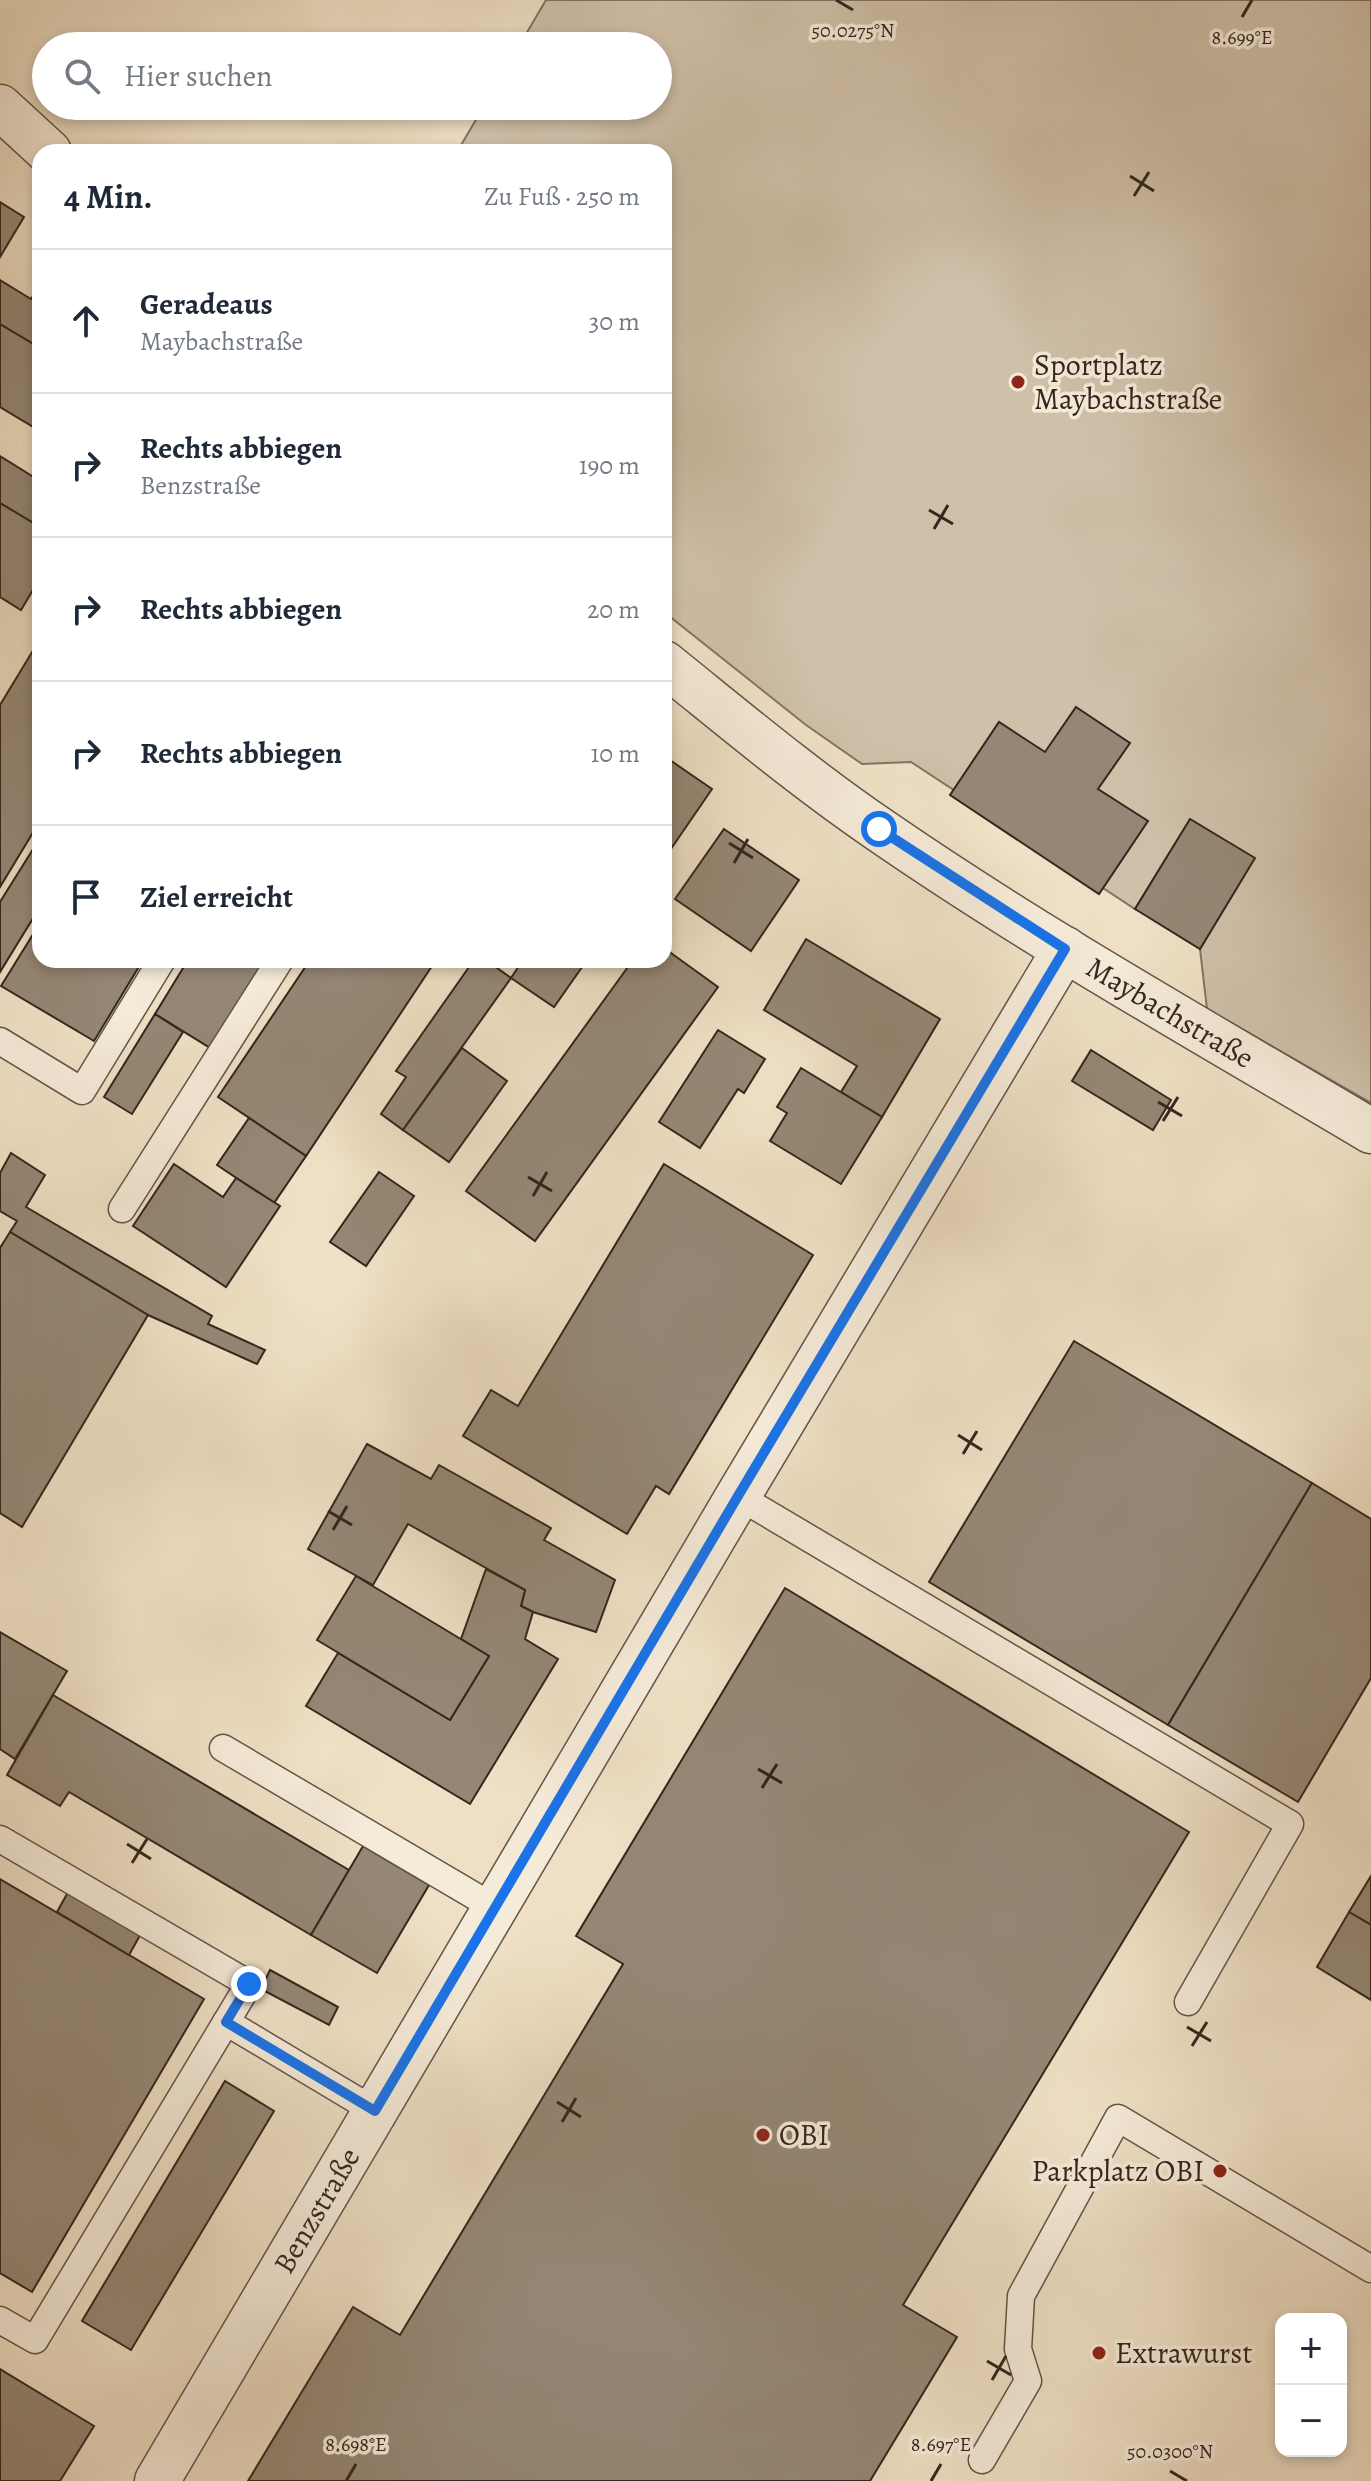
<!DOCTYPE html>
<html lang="de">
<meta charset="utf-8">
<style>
body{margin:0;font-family:Alegreya,serif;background:#f6f6f7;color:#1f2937}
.controls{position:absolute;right:24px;bottom:24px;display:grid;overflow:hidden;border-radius:16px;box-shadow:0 4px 12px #0003}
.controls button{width:72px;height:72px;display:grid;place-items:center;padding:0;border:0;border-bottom:2px solid #e0e1e3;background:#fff;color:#1f2937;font:40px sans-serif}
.stop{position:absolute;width:24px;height:24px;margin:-18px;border:6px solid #1a73e8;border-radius:50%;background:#fff}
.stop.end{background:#1a73e8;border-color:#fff;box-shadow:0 2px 8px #0008}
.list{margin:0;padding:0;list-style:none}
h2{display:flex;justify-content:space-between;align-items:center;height:104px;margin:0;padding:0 32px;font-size:34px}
h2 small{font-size:26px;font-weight:400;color:#747a83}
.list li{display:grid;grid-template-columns:52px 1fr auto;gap:24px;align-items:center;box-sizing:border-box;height:144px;padding:0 32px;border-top:2px solid #e0e1e3}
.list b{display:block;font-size:30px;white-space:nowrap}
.list p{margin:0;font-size:26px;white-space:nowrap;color:#747a83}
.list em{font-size:26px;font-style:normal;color:#747a83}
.icon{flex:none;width:44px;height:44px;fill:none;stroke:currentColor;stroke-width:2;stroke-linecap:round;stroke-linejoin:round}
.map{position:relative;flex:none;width:1371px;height:2481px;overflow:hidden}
.search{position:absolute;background:#fff;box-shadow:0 4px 12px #0003;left:32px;top:32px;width:640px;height:88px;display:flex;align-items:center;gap:20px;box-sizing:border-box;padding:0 28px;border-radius:44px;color:#747a83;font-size:30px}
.panel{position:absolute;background:#fff;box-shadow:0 4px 12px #0003;left:32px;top:144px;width:640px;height:824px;border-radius:24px}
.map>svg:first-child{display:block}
.green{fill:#cfc0a9;stroke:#827364;stroke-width:2}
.building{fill:#958775;stroke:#34261e;stroke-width:2}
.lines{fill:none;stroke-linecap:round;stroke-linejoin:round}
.service-casing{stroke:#635448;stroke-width:29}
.minor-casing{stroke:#635448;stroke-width:47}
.service{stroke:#f5ebd9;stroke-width:26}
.minor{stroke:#f5ebd9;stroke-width:44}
.route{stroke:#1a73e8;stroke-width:10}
.ticks{fill:none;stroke:#34261e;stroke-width:3}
.poi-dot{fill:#8f2418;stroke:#f5ebd9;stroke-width:3}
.labels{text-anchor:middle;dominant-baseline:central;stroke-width:7;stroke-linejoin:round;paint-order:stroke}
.poi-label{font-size:30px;fill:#34261e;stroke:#f5ebd9;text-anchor:start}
.street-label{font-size:30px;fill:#34261e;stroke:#f5ebd9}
.ticks-label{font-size:20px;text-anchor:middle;fill:#34261e;stroke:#f5ebd9;stroke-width:7;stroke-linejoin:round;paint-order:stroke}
</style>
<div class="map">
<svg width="1371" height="2481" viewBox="0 0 1371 2481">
<rect width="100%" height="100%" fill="#efe0c5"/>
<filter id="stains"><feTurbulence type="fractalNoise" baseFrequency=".0025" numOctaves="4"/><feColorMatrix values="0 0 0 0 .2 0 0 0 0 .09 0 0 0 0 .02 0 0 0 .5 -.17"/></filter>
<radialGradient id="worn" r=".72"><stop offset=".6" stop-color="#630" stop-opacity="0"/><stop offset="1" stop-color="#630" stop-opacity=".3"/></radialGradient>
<!-- green -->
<path class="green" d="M 546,0 L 1371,0 L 1371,1103 L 1207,1009 L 1200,949 L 1254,858 L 1190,819 L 1135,909 L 911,762 L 862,764 L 806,725 L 664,612 L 664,152 L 457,152 L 484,106 L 658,106 L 658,46 L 519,46 Z"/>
<!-- building -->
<g class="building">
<path d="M 0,202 L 24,217 L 0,257 Z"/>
<path d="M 0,280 L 31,299 L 40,285 L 40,348 L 0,324 Z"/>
<path d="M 0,324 L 40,348 L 40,431 L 0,407 Z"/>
<path d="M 0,456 L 40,481 L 40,527 L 0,503 Z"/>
<path d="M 0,503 L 40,527 L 40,578 L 21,610 L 0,597 Z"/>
<path d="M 40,639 L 40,821 L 0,887 L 0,705 Z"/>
<path d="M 1076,707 L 1130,743 L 1098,789 L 1148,821 L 1099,894 L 950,795 L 999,722 L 1045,752 Z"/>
<path d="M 664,756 L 712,789 L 664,859 Z"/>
<path d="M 1190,819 L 1255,858 L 1200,949 L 1135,909 Z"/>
<path d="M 724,829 L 799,880 L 751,951 L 675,899 Z"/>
<path d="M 40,838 L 40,907 L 0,972 L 0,902 Z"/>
<path d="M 40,923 L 40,960 L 143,960 L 94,1041 L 1,986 Z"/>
<path d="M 806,939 L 940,1019 L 882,1117 L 841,1092 L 857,1066 L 764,1010 Z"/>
<path d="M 664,948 L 718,987 L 535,1241 L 466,1191 L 633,960 L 664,960 Z"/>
<path d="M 188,960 L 266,960 L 212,1049 L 155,1014 Z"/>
<path d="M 310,960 L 436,960 L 306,1156 L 218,1097 Z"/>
<path d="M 474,960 L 486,960 L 511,978 L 403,1130 L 381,1114 L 406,1077 L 396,1071 Z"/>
<path d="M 523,960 L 587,960 L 554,1007 L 511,978 Z"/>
<path d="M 155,1014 L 183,1032 L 132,1114 L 104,1097 Z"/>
<path d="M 718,1030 L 765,1059 L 744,1093 L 738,1089 L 700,1148 L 659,1122 Z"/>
<path d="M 462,1048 L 507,1081 L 449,1162 L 403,1130 Z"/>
<path d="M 1091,1050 L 1171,1100 L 1153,1130 L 1072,1081 Z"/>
<path d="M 801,1068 L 882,1117 L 841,1184 L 770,1141 L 787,1113 L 777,1107 Z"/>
<path d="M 249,1118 L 306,1156 L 274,1203 L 217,1165 Z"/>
<path d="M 11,1153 L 45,1175 L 26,1207 L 212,1316 L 208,1324 L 265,1350 L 257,1364 L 148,1315 L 10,1232 L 17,1221 L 0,1211 L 0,1173 Z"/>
<path d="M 174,1164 L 223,1197 L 236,1178 L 280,1206 L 226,1287 L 133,1226 Z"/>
<path d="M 664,1164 L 813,1255 L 669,1494 L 656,1486 L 627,1534 L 463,1436 L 491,1390 L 518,1406 Z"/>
<path d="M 379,1172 L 414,1196 L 366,1266 L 330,1242 Z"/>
<path d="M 10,1232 L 148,1315 L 22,1527 L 0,1513 L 0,1248 Z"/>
<path d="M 1074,1341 L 1312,1483 L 1168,1725 L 929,1582 Z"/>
<path d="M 367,1444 L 431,1479 L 439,1465 L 551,1528 L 544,1540 L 615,1580 L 596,1632 L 533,1612 L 521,1606 L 525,1590 L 408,1524 L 373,1585 L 308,1549 Z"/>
<path d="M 1312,1483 L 1371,1519 L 1371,1678 L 1298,1802 L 1168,1725 Z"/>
<path d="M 486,1569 L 525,1590 L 521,1606 L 533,1612 L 525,1639 L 558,1659 L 470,1804 L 306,1706 L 338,1653 L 450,1720 L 489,1656 L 461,1639 Z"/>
<path d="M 356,1576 L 489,1656 L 450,1720 L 317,1640 Z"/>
<path d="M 785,1588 L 1189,1832 L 903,2305 L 957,2337 L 870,2481 L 248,2481 L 353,2307 L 400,2335 L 623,1964 L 576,1936 Z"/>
<path d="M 0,1632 L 67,1671 L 15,1759 L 0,1749 Z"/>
<path d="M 53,1695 L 349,1870 L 311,1935 L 69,1792 L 60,1806 L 7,1775 Z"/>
<path d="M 363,1846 L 429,1885 L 377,1973 L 311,1935 Z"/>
<path d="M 1371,1876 L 1371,1925 L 1349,1912 Z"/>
<path d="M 0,1879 L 204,1999 L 32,2292 L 0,2273 Z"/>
<path d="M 72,1885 L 144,1928 L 129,1955 L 57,1912 Z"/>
<path d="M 1349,1912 L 1371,1925 L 1371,2000 L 1317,1967 Z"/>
<path d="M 270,1970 L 338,2007 L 329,2025 L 261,1989 Z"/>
<path d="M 225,2081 L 274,2111 L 131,2350 L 82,2321 Z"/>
<path d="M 0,2369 L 94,2426 L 60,2481 L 0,2481 Z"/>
</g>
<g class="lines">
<defs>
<g id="service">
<path d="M 0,1041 L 82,1091 L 162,960"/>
<path d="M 122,1209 L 280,960"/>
<path d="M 738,1496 L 1290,1824 L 1188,2002"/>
<path d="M 223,1748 L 495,1908"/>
<path d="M 0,1839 L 249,1984 L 35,2340 L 0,2320"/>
<path d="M 226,2022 L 375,2111"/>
<path d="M 982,2460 L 1028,2381 L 1018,2349 L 1021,2296 L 1118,2118 L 1371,2269"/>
</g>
<g id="minor">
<path d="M 0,107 L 49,152"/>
<path id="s1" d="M 664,663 C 735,720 805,779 880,830 C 1038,939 1206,1033 1371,1131"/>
<path id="s2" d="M 157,2481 L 738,1496 L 1065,949"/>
</g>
</defs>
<!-- service casing -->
<use href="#service" class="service-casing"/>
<!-- minor casing -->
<use href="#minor" class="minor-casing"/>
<!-- service -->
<use href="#service" class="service"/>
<!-- minor -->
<use href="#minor" class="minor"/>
</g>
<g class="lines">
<!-- route -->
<path class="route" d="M 249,1984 L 226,2022 L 375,2111 L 738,1496 L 1065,949 L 879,829"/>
</g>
<!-- ticks -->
<path class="ticks" d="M 836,0 L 853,10M 1242,17 L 1252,0M 1130,176 L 1154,191M 1134,196 L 1149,172M 929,510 L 953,524M 934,529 L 948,505M 729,843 L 753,858M 734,863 L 748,839M 1158,1102 L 1182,1116M 1163,1121 L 1178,1097M 528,1177 L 552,1191M 533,1196 L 547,1172M 958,1435 L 982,1450M 963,1454 L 977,1431M 328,1511 L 352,1525M 333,1530 L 347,1506M 758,1769 L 782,1783M 762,1788 L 777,1764M 127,1844 L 151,1859M 132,1863 L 147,1839M 1187,2027 L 1211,2041M 1192,2046 L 1207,2022M 557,2102 L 581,2117M 562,2122 L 576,2098M 987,2361 L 1011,2375M 992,2380 L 1006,2356M 1170,2471 L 1187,2481M 346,2481 L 356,2464M 931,2481 L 941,2464"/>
<!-- markers -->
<g class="poi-dot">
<circle cx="1018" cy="382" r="8"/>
<circle cx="763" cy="2135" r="8"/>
<circle cx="1220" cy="2171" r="8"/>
<circle cx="1099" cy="2353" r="8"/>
</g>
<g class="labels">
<!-- poi labels -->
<g class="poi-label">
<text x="1034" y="365">Sportplatz<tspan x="1034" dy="34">Maybachstraße</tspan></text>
<text x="779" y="2135">OBI</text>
<text x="1204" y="2171" text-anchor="end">Parkplatz OBI</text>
<text x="1115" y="2353">Extrawurst</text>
</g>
<!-- street labels -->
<g class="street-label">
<text stroke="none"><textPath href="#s1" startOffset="616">Maybachstraße</textPath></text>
<text stroke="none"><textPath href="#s2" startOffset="314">Benzstraße</textPath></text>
</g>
</g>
<g class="ticks-label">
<text x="853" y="37">50.0275°N</text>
<text x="1242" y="44">8.699°E</text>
<text x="356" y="2451">8.698°E</text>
<text x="941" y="2451">8.697°E</text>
<text x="1170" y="2458">50.0300°N</text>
</g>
<rect width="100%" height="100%" filter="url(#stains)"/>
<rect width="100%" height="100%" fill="url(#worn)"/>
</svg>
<div class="controls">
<button>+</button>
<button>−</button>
</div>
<div class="stop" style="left:879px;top:829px"></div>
<div class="stop end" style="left:249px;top:1984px"></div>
<div class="search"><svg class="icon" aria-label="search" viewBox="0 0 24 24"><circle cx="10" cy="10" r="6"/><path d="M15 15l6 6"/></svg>Hier suchen</div>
<section class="panel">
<h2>4 Min.<small>Zu Fuß · 250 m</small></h2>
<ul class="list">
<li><svg class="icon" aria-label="ahead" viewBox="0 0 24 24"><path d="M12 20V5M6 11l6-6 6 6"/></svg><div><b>Geradeaus</b><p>Maybachstraße</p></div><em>30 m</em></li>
<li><svg class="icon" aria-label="right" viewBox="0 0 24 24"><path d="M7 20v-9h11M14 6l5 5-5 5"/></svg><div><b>Rechts abbiegen</b><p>Benzstraße</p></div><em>190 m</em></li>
<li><svg class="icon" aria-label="right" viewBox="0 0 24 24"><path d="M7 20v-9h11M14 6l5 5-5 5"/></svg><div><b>Rechts abbiegen</b></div><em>20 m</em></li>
<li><svg class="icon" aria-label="right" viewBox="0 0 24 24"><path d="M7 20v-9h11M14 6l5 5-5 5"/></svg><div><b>Rechts abbiegen</b></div><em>10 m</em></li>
<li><svg class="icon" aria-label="arrive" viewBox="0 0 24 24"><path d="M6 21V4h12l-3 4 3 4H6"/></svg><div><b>Ziel erreicht</b></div></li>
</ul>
</section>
</div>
